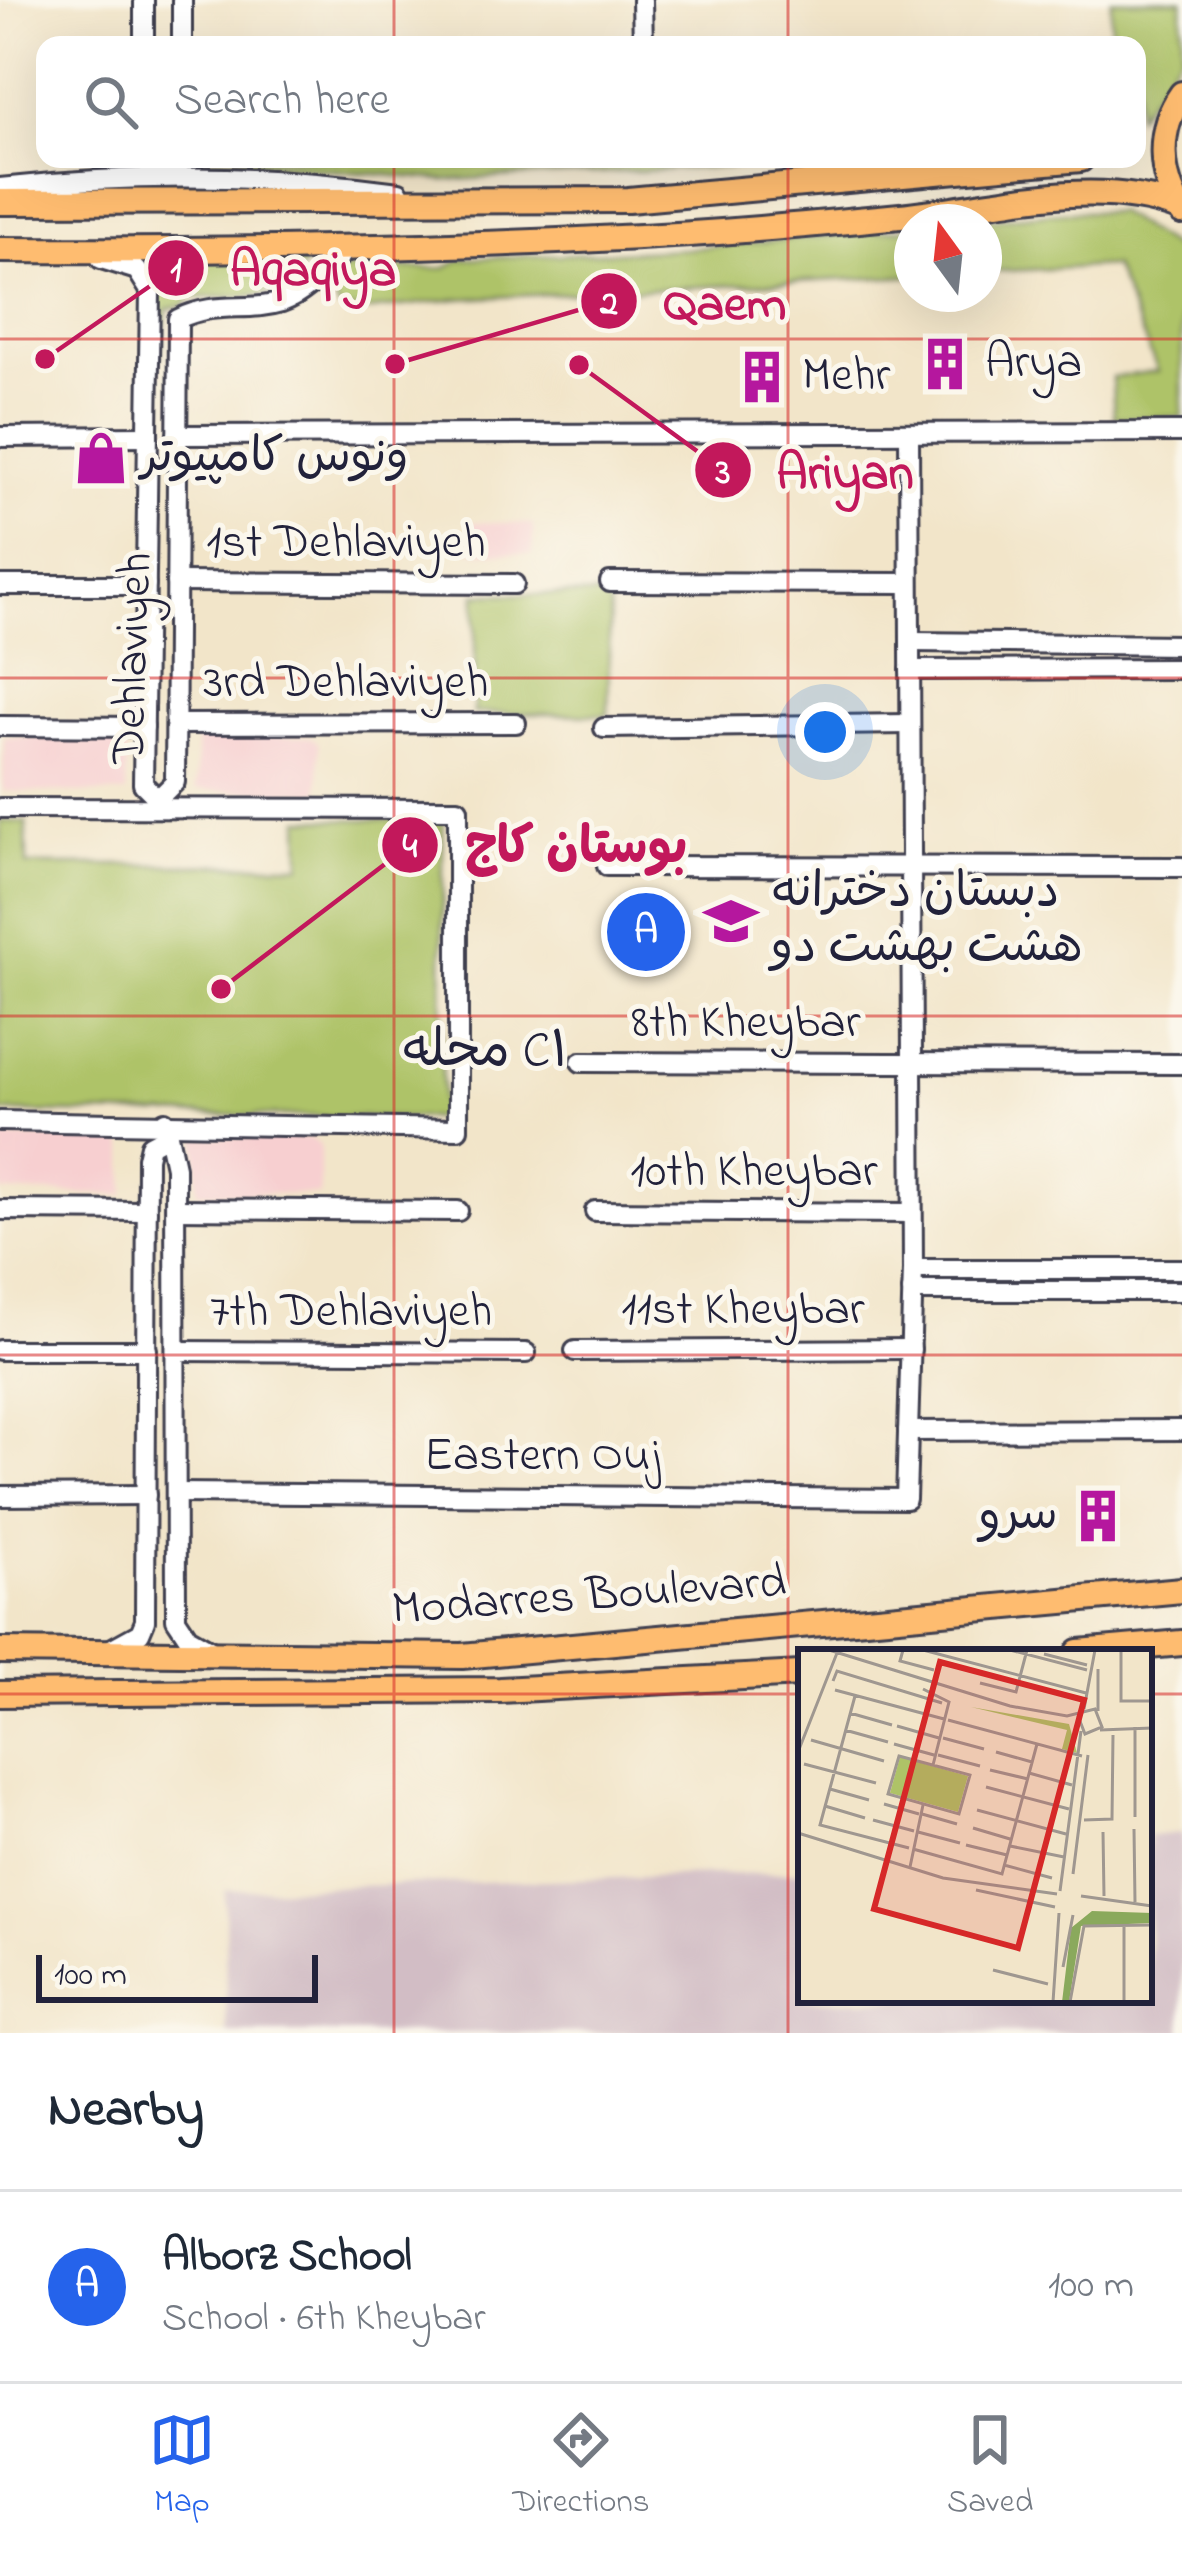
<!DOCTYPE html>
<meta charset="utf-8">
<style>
body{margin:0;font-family:"Indie Flower","Playpen Sans Arabic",sans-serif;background:#f2f2f3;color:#1f2937}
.compass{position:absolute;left:894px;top:204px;width:108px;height:108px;border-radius:50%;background:#fff;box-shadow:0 12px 48px #0002;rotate:345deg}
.scale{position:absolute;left:36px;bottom:30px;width:282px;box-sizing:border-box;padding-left:12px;border:6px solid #22223b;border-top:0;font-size:33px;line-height:42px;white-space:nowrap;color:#22223b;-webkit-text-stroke:9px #fbf7ec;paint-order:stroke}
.you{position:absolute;left:825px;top:732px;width:42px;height:42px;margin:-30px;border:9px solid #fff;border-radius:50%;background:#1a73e8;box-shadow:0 0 0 18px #1a73e833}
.badge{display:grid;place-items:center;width:78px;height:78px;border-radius:50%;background:#2563eb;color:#fff;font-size:39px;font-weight:700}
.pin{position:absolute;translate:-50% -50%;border:6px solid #fff;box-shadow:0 3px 12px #0006}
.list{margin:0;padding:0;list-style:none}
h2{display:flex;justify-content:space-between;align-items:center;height:156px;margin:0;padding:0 48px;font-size:51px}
h2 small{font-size:39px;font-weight:400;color:#747a83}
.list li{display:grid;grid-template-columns:78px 1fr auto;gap:36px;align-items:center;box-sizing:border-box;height:192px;padding:0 48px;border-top:3px solid #e0e1e3}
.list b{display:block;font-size:45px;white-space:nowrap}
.list p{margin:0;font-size:39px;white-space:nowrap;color:#747a83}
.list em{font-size:39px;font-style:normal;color:#747a83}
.icon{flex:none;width:66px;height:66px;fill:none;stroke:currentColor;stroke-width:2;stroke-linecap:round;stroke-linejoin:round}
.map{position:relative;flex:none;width:1182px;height:2033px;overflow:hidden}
.search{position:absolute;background:#fff;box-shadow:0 12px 48px #0002;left:36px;right:36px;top:36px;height:132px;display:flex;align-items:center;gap:30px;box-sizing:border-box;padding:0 42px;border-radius:24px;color:#747a83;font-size:45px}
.sheet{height:348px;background:#fff}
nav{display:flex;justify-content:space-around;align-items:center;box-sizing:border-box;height:168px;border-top:3px solid #e0e1e3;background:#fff;font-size:33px;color:#747a83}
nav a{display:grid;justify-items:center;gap:6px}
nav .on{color:#2563eb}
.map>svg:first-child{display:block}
.built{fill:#f7cfd0}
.industrial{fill:#d2bdc5}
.green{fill:#aec367;stroke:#687251;stroke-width:3}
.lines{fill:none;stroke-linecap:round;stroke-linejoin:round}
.minor-casing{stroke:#413f50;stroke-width:24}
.major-casing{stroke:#413f50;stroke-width:30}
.minor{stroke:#fff;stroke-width:18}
.major{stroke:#febc70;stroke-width:24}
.grid{fill:none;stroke:#d62828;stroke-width:3;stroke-opacity:0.55}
.labels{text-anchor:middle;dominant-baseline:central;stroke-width:10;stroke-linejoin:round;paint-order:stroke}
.poi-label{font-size:48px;fill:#22223b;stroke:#fbf7ec;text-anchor:start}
.street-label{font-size:48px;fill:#22223b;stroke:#fbf7ec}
.neighbourhood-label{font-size:51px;fill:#22223b;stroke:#fbf7ec}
.inset-road{fill:none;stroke:#9f9790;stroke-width:3}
.view{fill:#d62828;fill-opacity:0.15;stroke:#d62828;stroke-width:6}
.inset-edge{fill:none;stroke:#22223b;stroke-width:6}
.leader{fill:none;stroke:#c2185b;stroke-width:4.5}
.callout-dot{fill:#c2185b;stroke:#fbf7ec;stroke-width:4.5}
.mark-label{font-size:36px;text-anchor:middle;font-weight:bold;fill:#fff}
.callout-label{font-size:51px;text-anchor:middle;font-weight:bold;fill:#c2185b;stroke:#fbf7ec;stroke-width:10;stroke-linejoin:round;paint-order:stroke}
</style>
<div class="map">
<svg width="1182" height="2033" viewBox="0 0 1182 2033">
<rect width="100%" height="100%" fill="#fbf7ec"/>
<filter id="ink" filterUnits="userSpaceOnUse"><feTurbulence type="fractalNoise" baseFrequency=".00833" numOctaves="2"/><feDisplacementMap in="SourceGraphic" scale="24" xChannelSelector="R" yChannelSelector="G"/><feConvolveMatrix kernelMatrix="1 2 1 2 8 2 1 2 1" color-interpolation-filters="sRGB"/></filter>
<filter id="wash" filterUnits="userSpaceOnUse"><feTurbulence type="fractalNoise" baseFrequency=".004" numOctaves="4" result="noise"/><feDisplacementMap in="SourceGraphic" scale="48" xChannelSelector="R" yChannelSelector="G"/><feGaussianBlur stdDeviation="2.7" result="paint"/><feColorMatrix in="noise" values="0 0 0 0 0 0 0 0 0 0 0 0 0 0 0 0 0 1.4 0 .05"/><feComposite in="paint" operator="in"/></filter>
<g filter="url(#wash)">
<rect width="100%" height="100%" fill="#f2e5c9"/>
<!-- built -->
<g class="built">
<path d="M 473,522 L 533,524 L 533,554 L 472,552 Z"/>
<path d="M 197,736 L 311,737 L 319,744 L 319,793 L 196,790 Z"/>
<path d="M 4,737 L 118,738 L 127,744 L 126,794 L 3,791 Z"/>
<path d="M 197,1137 L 311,1138 L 320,1145 L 320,1195 L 197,1192 Z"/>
<path d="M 2,1138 L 117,1138 L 125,1145 L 125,1195 L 2,1192 Z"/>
</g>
<!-- industrial -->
<path class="industrial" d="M 1182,1833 L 1182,2033 L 226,2033 L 225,1890 L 801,1872 L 801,2000 L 1149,2000 L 1149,1836 Z"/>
<!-- green -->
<g class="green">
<path d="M 1111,0 L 1182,0 L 1182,52 L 1137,115 L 1137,45 L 1111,45 Z"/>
<path d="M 204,159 L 903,159 L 444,180 Z"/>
<path d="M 1062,212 L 1117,212 L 1182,253 L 1182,417 L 1114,418 L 1112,377 L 1158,371 L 1113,266 L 984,272 L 984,222 L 966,222 Z"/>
<path d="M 912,228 L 912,276 L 457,299 L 362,311 L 339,308 L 328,286 L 345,269 L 444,268 L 462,259 L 685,249 Z"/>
<path d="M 139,256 L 309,257 C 288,305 237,295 192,298 L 183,306 L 167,309 L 161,358 L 154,355 L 155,279 Z"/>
<path d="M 476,594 L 610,595 L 608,715 L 474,713 Z"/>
<path d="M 300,819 L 443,820 L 442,1118 L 0,1112 L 0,821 L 26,822 L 27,865 L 301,865 Z"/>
</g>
</g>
<g filter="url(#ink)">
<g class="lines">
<defs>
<g id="minor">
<path d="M 642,0 L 643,45"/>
<path d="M 144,45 L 144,0"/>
<path d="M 182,45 L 182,0"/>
<path d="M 0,188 C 133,173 266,174 399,192"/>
<path d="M 101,259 L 137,270 L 150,291 L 143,784 L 158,799"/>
<path d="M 177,435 L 1182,432"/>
<path d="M 0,437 L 148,436"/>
<path d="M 176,582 L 514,584"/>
<path d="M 610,582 L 908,583"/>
<path d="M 0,585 L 146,585"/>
<path d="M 911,642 L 1182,645"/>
<path d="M 910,670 L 1182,669"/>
<path d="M 176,724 L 516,723"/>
<path d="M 0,726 L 144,727"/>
<path d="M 604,728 L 909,724"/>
<path d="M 158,799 L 175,782 L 178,319 C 216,300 246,313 282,302 C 308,293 330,265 350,247"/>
<path d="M 0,808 L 458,809 L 458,1129 L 0,1121"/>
<path d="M 607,866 L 1182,867"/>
<path d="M 581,1062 L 1182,1064"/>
<path d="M 165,1121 L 175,1167 L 176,1619 L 188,1637 L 213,1651"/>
<path d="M 176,1209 L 458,1211"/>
<path d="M 0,1210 L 147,1211"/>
<path d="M 595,1211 L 912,1213"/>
<path d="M 913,1269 L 1182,1269"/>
<path d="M 912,1291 L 1182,1291"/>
<path d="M 0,1350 L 147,1350"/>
<path d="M 176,1351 L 526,1353"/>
<path d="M 575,1351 L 911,1349"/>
<path d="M 908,1431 L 1182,1430"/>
<path d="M 176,1493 L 906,1499 L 913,1269 L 909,434"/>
<path d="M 0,1496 L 146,1495"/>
<path d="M 109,1650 L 140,1633 L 145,1621 L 147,1158 L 150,1145 L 165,1137"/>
</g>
<g id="major">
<path d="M 1182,94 C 1156,130 1159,176 1182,212"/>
<path d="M 0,202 L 628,200 L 1081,159"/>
<path d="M 0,250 C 206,251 413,249 619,238 C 713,234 807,225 900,216 C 991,207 1092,175 1179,208"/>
<path d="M 0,1651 L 462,1656 L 1182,1590"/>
<path d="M 1079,1652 L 1182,1643"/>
<path d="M 0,1694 L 500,1690 L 801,1674"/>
</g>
</defs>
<!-- minor casing -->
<use href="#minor" class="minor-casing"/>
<!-- major casing -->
<use href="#major" class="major-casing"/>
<!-- minor -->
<use href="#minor" class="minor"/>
<!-- major -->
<use href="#major" class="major"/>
</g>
</g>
<!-- grid -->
<path class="grid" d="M 394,0 L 394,45M 788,0 L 788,45M 394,159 L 394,2033M 788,159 L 788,2033M 0,339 L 1182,339M 0,678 L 1182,678M 0,1016 L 1182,1016M 0,1355 L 1182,1355M 0,1694 L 801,1694M 1149,1694 L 1182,1694"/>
<!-- icons -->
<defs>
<symbol id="building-bare" viewBox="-9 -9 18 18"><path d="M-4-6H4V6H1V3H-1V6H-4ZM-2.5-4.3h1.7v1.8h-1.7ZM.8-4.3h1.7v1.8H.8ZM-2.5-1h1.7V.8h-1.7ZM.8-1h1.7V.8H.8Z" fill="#b5179e" stroke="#fbf7ec" stroke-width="2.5" paint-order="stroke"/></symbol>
<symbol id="shop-bare" viewBox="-9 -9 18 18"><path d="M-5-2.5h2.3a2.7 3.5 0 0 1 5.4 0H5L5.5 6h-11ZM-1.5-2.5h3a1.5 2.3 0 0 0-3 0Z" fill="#b5179e" stroke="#fbf7ec" stroke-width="2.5" paint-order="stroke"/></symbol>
<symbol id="school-bare" viewBox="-9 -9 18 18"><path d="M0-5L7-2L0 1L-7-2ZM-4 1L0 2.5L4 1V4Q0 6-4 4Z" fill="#b5179e" stroke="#fbf7ec" stroke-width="2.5" paint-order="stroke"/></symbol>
</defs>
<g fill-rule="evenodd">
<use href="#building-bare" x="907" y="326" width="76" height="76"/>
<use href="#building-bare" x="724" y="339" width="76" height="76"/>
<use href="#shop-bare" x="63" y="420" width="76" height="76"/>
<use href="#school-bare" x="693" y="883" width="76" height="76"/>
<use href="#building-bare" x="1060" y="1478" width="76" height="76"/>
</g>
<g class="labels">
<!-- poi labels -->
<g class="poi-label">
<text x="985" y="364">Arya</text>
<text x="802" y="377">Mehr</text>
<text x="141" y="458">ونوس کامپیوتر</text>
<text x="771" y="893">دبستان دخترانه<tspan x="771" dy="55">هشت بهشت دو</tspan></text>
<text x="1058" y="1516" text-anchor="end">سرو</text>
</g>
<!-- street labels -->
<g class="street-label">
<text x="346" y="544">1st Dehlaviyeh</text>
<text transform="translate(134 658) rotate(-88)">Dehlaviyeh</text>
<text x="346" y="684">3rd Dehlaviyeh</text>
<text x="746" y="1024">8th Kheybar</text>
<text x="754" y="1173">10th Kheybar</text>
<text x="743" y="1311">11st Kheybar</text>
<text x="351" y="1313">7th Dehlaviyeh</text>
<text x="542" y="1457">Eastern Ouj</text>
<text transform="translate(589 1597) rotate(-4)">Modarres Boulevard</text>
</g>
<!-- neighbourhood labels -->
<g class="neighbourhood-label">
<text x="486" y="1052">محله C۱</text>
</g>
</g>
<!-- overview -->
<g transform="translate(798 1649)">
<rect width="354" height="354" fill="#f2e5c9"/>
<path d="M 173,58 L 271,75 L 279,104 L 264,100 L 269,81 ZM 102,108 L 170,127 L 160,163 L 92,144 Z" fill="#aec367"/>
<path d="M 294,262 L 354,264 L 354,274 L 283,277 L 271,353 L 264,353 L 273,279 Z" fill="#8aa95c"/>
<path class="inset-road" d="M 31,1 L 212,57 L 269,67 L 297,60 L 304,78 L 287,85 L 280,67M 105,1 L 102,12 L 136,21M 125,1 L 288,44M 212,1 L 289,21M 323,1 L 323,52 L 354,52M 246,5 L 289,16M 35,32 L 39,22 L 144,54M 182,34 L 218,43 L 229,1M 125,40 L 151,53 L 135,116M 37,41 L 146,70M 57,47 L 22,176 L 111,199M 286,60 L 297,1M 300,62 L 300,20M 52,64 L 94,76M 150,71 L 284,107M 99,77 L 141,89M 337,78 L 337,168M 47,81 L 90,93M 302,81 L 354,79M 145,89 L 186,100M 13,91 L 86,112M 96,95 L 136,106M 0,103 L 39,4M 198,103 L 234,113M 140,106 L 182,117M 101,107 L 172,126 L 161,165 L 90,145 ZM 6,115 L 78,134M 192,121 L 230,130M 231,124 L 274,136M 188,138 L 271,160M 32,140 L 71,151M 86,155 L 121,165M 27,157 L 67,169M 179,161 L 268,185M 124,165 L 159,175M 75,171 L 116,182M 286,171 L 314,170 L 315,86M 175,179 L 212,190M 336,180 L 337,253M 120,183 L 162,194M 305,183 L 306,247M 0,184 L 145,229 L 259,245M 168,196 L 209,206M 212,197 L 266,208M 115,200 L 204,225 L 239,95M 206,216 L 254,229M 112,218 L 125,156M 275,225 L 290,106M 178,241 L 257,258M 262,242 L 283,82M 283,247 L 354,257M 265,318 L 275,266M 195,321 L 250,335M 255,353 L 261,264M 272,353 L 286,277 L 354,276M 326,353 L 326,276"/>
<path class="view" d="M 142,13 L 286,51 L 220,299 L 76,260 Z"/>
<rect width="354" height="354" class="inset-edge"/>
</g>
<!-- callouts -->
<path class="leader" d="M45 359L176 268M395 364L609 301M579 365L723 470M221 989L410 845"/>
<g class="callout-dot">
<circle cx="45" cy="359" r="12"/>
<circle cx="395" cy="364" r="12"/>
<circle cx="579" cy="365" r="12"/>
<circle cx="221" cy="989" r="12"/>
<circle cx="176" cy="268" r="30"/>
<circle cx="609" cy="301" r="30"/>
<circle cx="723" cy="470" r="30"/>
<circle cx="410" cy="845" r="30"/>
</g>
<g class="mark-label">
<text x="176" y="280">1</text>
<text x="609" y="314">2</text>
<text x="723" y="483">3</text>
<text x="410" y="857">4</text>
</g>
<g class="callout-label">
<text x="313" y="285">Aqaqiya</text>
<text x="725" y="319">Qaem</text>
<text x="845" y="488">Ariyan</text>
<text x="576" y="862">بوستان کاج</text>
</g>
</svg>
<svg class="compass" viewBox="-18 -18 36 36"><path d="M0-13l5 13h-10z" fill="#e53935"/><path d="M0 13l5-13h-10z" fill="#747a83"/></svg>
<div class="scale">100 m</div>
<div class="you"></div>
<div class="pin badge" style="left:646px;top:932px">A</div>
<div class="search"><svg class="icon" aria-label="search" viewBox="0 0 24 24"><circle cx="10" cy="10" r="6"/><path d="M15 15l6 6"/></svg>Search here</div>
</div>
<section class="sheet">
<h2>Nearby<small></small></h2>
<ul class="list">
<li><span class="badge">A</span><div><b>Alborz School</b><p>School · 6th Kheybar</p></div><em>100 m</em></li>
</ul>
</section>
<nav>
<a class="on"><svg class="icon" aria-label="map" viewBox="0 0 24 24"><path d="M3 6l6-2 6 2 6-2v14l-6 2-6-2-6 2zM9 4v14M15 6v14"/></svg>Map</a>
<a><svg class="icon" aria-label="directions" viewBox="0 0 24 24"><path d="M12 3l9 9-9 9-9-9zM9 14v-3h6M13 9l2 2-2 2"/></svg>Directions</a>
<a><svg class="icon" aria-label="saved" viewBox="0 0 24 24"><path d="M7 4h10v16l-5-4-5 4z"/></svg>Saved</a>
</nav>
